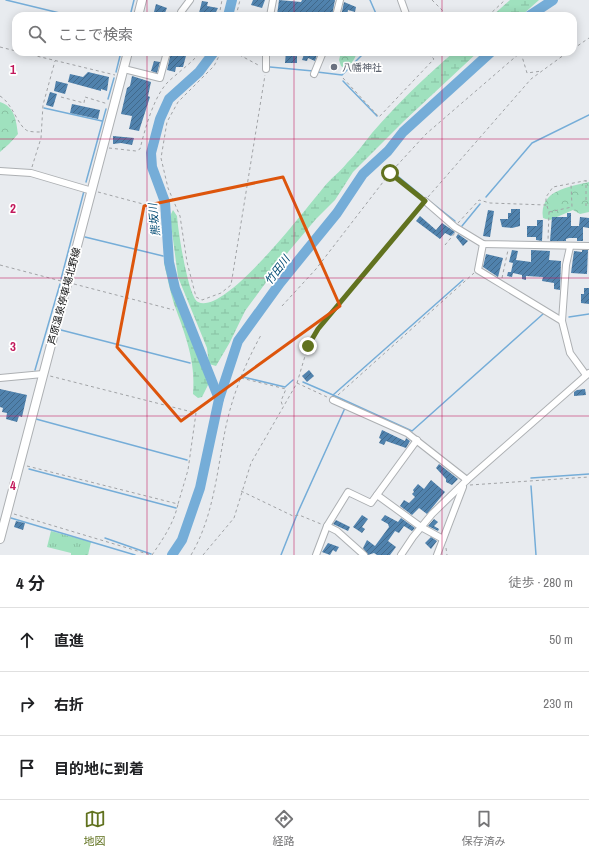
<!DOCTYPE html>
<html lang="ja">
<meta charset="utf-8">
<style>
body{margin:0;font-family:"Archivo Narrow","Noto Sans JP",sans-serif;background:#f2f2f2;color:#202124}
.stop{position:absolute;width:12px;height:12px;margin:-9px;border:3px solid #61721f;border-radius:50%;background:#fff}
.stop.end{background:#61721f;border-color:#fff;box-shadow:0 1px 4px #0008}
.list{margin:0;padding:0;list-style:none}
h2{display:flex;justify-content:space-between;align-items:center;height:52px;margin:0;padding:0 16px;font-size:17px}
h2 small{font-size:13px;font-weight:400;color:#757577}
.list li{display:grid;grid-template-columns:26px 1fr auto;gap:12px;align-items:center;box-sizing:border-box;height:64px;padding:0 16px;border-top:1px solid #e0e0e0}
.list b{display:block;font-size:15px;white-space:nowrap}
.list em{font-size:13px;font-style:normal;color:#757577}
.icon{flex:none;width:22px;height:22px;fill:none;stroke:currentColor;stroke-width:2;stroke-linecap:round;stroke-linejoin:round}
.map{position:relative;flex:none;width:589px;height:555px;overflow:hidden}
.search{position:absolute;background:#fff;box-shadow:0 2px 10px #0003;left:12px;right:12px;top:12px;height:44px;display:flex;align-items:center;gap:10px;box-sizing:border-box;padding:0 14px;border-radius:12px;color:#757577;font-size:15px}
.sheet{height:244px;background:#fff}
nav{display:flex;justify-content:space-around;align-items:center;box-sizing:border-box;height:56px;border-top:1px solid #e0e0e0;background:#fff;font-size:11px;color:#757577}
nav a{display:grid;justify-items:center;gap:2px}
nav .on{color:#61721f}
.map>svg:first-child{display:block}
.grass{fill:url(#grass-tufts)}
.forest{fill:url(#forest-crowns)}
.wetland{fill:url(#wetland-marsh)}
.lines{fill:none;stroke-linecap:round;stroke-linejoin:round}
.stream{stroke:#75add8;stroke-width:1.5}
.river{stroke:#75add8;stroke-width:10}
.building{fill:url(#building-hatch)}
.minor-casing{stroke:#adb0b3;stroke-width:8}
.secondary-casing{stroke:#adb0b3;stroke-width:10}
.path{stroke:#a1a3a6;stroke-width:1;stroke-dasharray:3 3;stroke-linecap:butt}
.minor{stroke:#fff;stroke-width:6}
.secondary{stroke:#fff;stroke-width:8}
.route{stroke:#61721f;stroke-width:5}
.marked{fill:none;stroke:#dd550c;stroke-width:3;stroke-linejoin:round}
.grid{fill:none;stroke:#c2185b;stroke-width:1;stroke-opacity:0.55}
.worship-dot{fill:#6b7280;stroke:#fff;stroke-width:1.5}
.labels{text-anchor:middle;dominant-baseline:central;stroke-width:3.5;stroke-linejoin:round;paint-order:stroke}
.worship-label{font-size:10px;fill:#5b616d;stroke:#fff;text-anchor:start}
.street-label{font-size:10px;fill:#101112;stroke:#fff}
.water-label{font-size:11px;font-style:italic;fill:#004972;stroke:#fff}
.grid-label{font-size:13px;text-anchor:middle;font-weight:bold;fill:#c2185b;stroke:#fff;stroke-width:3.5;stroke-linejoin:round;paint-order:stroke}
</style>
<div class="map">
<svg width="589" height="555" viewBox="0 0 589 555">
<defs>
<pattern id="grass-tufts" width="24" height="20" patternUnits="userSpaceOnUse"><rect width="24" height="20" fill="#9fe1be"/><path d="M3 7l-1-3M5 7V3M7 7l1-3M15 17l-1-3M17 17v-4M19 17l1-3" fill="none" stroke="#88c0a2"/></pattern>
<pattern id="forest-crowns" width="20" height="18" patternUnits="userSpaceOnUse"><rect width="20" height="18" fill="#9fe1be"/><path d="M2 6a3 3 0 1 1 6 0M12 15a3 3 0 1 1 6 0" fill="none" stroke="#88c0a2"/></pattern>
<pattern id="wetland-marsh" width="20" height="14" patternUnits="userSpaceOnUse"><rect width="20" height="14" fill="#9fe1be"/><path d="M1 5h8M5 5V1M11 12h8M15 12V8" fill="none" stroke="#88c0a2"/></pattern>
<pattern id="building-hatch" width="6" height="6" patternUnits="userSpaceOnUse"><rect width="6" height="6" fill="#5082ad"/><path d="M-1 1l2-2M0 6l6-6M5 7l2-2" fill="none" stroke="#41698b"/></pattern>
</defs>
<rect width="100%" height="100%" fill="#e8ebef"/>
<!-- grass -->
<path class="grass" d="M 51,531 L 91,542 L 88,555 L 71,555 L 71,553 L 47,547 Z"/>
<!-- forest -->
<g class="forest">
<path d="M 341,52 L 357,52 C 355,59 351,66 344,68 L 341,66 L 339,60 Z"/>
<path d="M 0,102 C 15,107 16,120 18,134 L 9,144 L 0,152 Z"/>
<path d="M 589,182 L 589,212 L 580,214 L 573,210 L 550,220 L 543,218 C 539,190 569,187 589,182 Z"/>
</g>
<!-- wetland -->
<g class="wetland">
<path d="M 510,0 L 539,0 L 521,16 L 492,16 Z"/>
<path d="M 454,52 L 478,52 L 404,121 L 353,172 L 335,200 L 316,219 L 289,251 L 245,311 L 230,342 L 216,366 L 209,364 L 207,348 L 178,277 L 171,224 L 171,214 L 173,210 L 177,216 C 178,230 188,297 198,302 C 225,316 307,207 324,187 C 331,178 340,172 347,163 C 356,154 364,143 372,133 C 397,104 425,77 454,52 Z"/>
<path d="M 165,258 C 171,264 169,274 171,282 C 181,314 195,346 207,378 L 209,383 L 202,397 L 198,398 L 193,394 C 196,361 185,334 174,304 C 170,291 167,276 164,263 Z"/>
</g>
<g class="lines">
<!-- stream -->
<g class="stream">
<path d="M 6,0 L 72,16"/>
<path d="M 370,0 L 377,16"/>
<path d="M 130,16 L 134,0"/>
<path d="M 270,67 L 313,71"/>
<path d="M 116,72 L 121,52"/>
<path d="M 317,72 L 342,75 L 365,52"/>
<path d="M 343,81 L 377,116"/>
<path d="M 108,99 L 114,78"/>
<path d="M 44,108 L 102,121"/>
<path d="M 394,173 L 422,196"/>
<path d="M 86,182 L 106,109"/>
<path d="M 486,197 L 532,143 L 589,115"/>
<path d="M 432,203 L 455,221"/>
<path d="M 462,226 L 480,204"/>
<path d="M 85,237 L 163,256"/>
<path d="M 61,279 L 84,191"/>
<path d="M 569,317 L 589,314"/>
<path d="M 61,330 L 190,363"/>
<path d="M 35,370 L 60,284"/>
<path d="M 243,377 L 285,387 L 293,380"/>
<path d="M 303,382 L 333,395 L 463,280"/>
<path d="M 333,395 L 412,431 L 543,314"/>
<path d="M 36,419 L 187,460"/>
<path d="M 29,469 L 176,508"/>
<path d="M 531,478 L 589,474"/>
<path d="M 531,486 L 536,555"/>
<path d="M 11,518 L 135,555"/>
<path d="M 105,538 L 151,554"/>
<path d="M 281,555 L 298,512 L 345,408"/>
</g>
<!-- river -->
<g class="river">
<path d="M 228,16 L 232,0"/>
<path d="M 529,16 L 553,0"/>
<path d="M 214,52 L 199,72 L 169,99 L 160,119 L 151,153 L 152,167 L 165,202 L 169,262 L 175,288 L 219,399"/>
<path d="M 172,555 L 182,540 L 200,488 L 219,399 L 238,341 L 280,283 L 337,213 L 363,174 L 388,151 L 403,132 L 491,52"/>
</g>
</g>
<!-- building -->
<g class="building">
<path d="M 253,0 L 265,0 L 262,8 L 251,5 Z"/>
<path d="M 279,0 L 301,2 L 302,0 L 335,0 L 332,16 L 318,16 L 307,13 L 307,16 L 277,15 Z"/>
<path d="M 202,1 L 208,2 L 207,6 L 218,8 L 214,16 L 207,16 L 199,13 Z"/>
<path d="M 344,2 L 356,7 L 355,12 L 348,10 L 347,16 L 341,16 Z"/>
<path d="M 156,4 L 167,8 L 164,15 L 154,12 Z"/>
<path d="M 171,52 L 187,52 L 183,67 L 176,67 L 175,72 L 167,70 Z"/>
<path d="M 286,52 L 297,52 L 297,63 L 285,63 Z"/>
<path d="M 305,52 L 317,55 L 315,61 L 308,58 L 307,61 L 302,60 Z"/>
<path d="M 154,61 L 160,62 L 157,73 L 151,71 Z"/>
<path d="M 88,72 L 109,77 L 107,91 L 101,89 L 101,91 L 68,82 L 70,74 L 83,77 Z"/>
<path d="M 132,76 L 151,82 L 148,96 L 150,97 L 139,131 L 129,129 L 132,116 L 121,114 L 127,88 L 130,86 Z"/>
<path d="M 56,81 L 68,84 L 65,94 L 54,91 Z"/>
<path d="M 50,92 L 57,94 L 53,107 L 46,105 Z"/>
<path d="M 72,104 L 100,110 L 98,119 L 70,113 Z"/>
<path d="M 113,136 L 134,138 L 132,145 L 121,143 L 113,144 Z"/>
<path d="M 511,209 L 520,209 L 520,226 L 512,228 L 502,227 L 500,219 L 508,219 L 508,213 L 511,213 Z"/>
<path d="M 488,210 L 494,211 L 490,237 L 483,236 Z"/>
<path d="M 567,213 L 571,213 L 571,226 L 579,226 L 580,217 L 589,218 L 589,228 L 583,227 L 583,241 L 577,241 L 577,238 L 569,238 L 566,239 L 566,241 L 550,241 L 552,217 L 567,217 Z"/>
<path d="M 420,216 L 436,230 L 442,223 L 455,232 L 451,236 L 445,233 L 440,239 L 416,221 Z"/>
<path d="M 537,220 L 543,220 L 542,241 L 536,240 L 536,237 L 527,237 L 527,226 L 537,226 Z"/>
<path d="M 458,234 L 468,241 L 463,246 L 456,237 Z"/>
<path d="M 512,250 L 518,251 L 516,260 L 531,262 L 531,250 L 550,251 L 549,260 L 561,261 L 560,290 L 554,289 L 554,283 L 542,281 L 543,277 L 526,276 L 526,280 L 522,279 L 522,275 L 513,273 L 512,277 L 507,276 L 508,272 L 511,272 L 513,263 L 509,262 Z"/>
<path d="M 582,250 L 588,250 L 587,274 L 571,273 L 574,251 L 582,252 Z"/>
<path d="M 486,254 L 503,258 L 498,277 L 483,267 Z"/>
<path d="M 584,288 L 589,288 L 589,304 L 581,303 L 581,294 L 584,294 Z"/>
<path d="M 309,370 L 314,376 L 307,382 L 302,376 Z"/>
<path d="M 0,389 L 27,395 L 22,417 L 19,416 L 17,422 L 6,419 L 7,413 L 2,412 L 3,408 L 0,407 Z"/>
<path d="M 585,389 L 586,395 L 574,396 L 574,392 L 577,390 Z"/>
<path d="M 382,430 L 405,441 L 406,438 L 410,441 L 406,448 L 386,441 L 384,445 L 379,443 L 381,439 L 379,438 Z"/>
<path d="M 439,464 L 458,479 L 452,485 L 446,482 L 446,479 L 436,468 Z"/>
<path d="M 431,480 L 445,492 L 427,514 L 419,508 L 412,515 L 400,506 L 404,500 L 409,503 L 415,497 L 412,494 L 414,492 L 413,490 L 418,484 L 424,489 Z"/>
<path d="M 362,515 L 368,519 L 362,527 L 365,529 L 362,533 L 353,527 Z"/>
<path d="M 385,515 L 398,522 L 401,518 L 415,528 L 412,531 L 404,526 L 399,533 L 395,531 L 388,541 L 396,547 L 390,555 L 377,555 L 374,553 L 368,555 L 363,548 L 367,540 L 375,546 L 389,527 L 388,524 L 381,520 Z"/>
<path d="M 434,519 L 438,522 L 434,526 L 439,529 L 438,531 L 428,526 Z"/>
<path d="M 336,520 L 350,527 L 348,531 L 333,524 Z"/>
<path d="M 16,521 L 25,523 L 23,530 L 14,527 Z"/>
<path d="M 431,537 L 437,541 L 431,549 L 425,543 Z"/>
<path d="M 328,543 L 339,547 L 336,552 L 333,550 L 330,555 L 322,552 Z"/>
</g>
<g class="lines">
<defs>
<g id="minor">
<path d="M 401,0 L 406,14 L 404,16"/>
<path d="M 182,16 L 181,12 L 190,0"/>
<path d="M 270,16 L 273,0"/>
<path d="M 336,16 L 340,0"/>
<path d="M 124,69 L 160,78 L 167,52"/>
<path d="M 266,69 L 266,52"/>
<path d="M 314,74 L 323,52"/>
<path d="M 0,171 L 31,173 L 92,191"/>
<path d="M 425,201 L 455,227 L 483,244 L 589,246"/>
<path d="M 483,244 L 478,270 L 562,321 L 570,353 L 586,375"/>
<path d="M 562,321 L 566,265 L 570,247"/>
<path d="M 0,378 L 43,374"/>
<path d="M 333,400 L 407,433 L 467,480"/>
<path d="M 377,495 L 421,527 L 443,539"/>
<path d="M 327,526 L 337,531 L 364,555"/>
<path d="M 316,555 L 327,526 L 348,492 L 371,503 L 417,440"/>
<path d="M 401,555 L 413,537 L 432,514 L 467,480 L 589,373"/>
<path d="M 437,555 L 463,487"/>
</g>
<g id="secondary">
<path d="M 138,16 L 142,0"/>
<path d="M 0,539 L 128,52"/>
</g>
</defs>
<!-- minor casing -->
<use href="#minor" class="minor-casing"/>
<!-- secondary casing -->
<use href="#secondary" class="secondary-casing"/>
<!-- path -->
<g class="path">
<path d="M 432,0 L 448,16"/>
<path d="M 219,16 L 222,0"/>
<path d="M 236,16 L 240,0"/>
<path d="M 488,16 L 505,0"/>
<path d="M 0,47 L 16,51"/>
<path d="M 573,49 L 589,38"/>
<path d="M 20,52 L 115,75"/>
<path d="M 221,52 L 214,66 L 178,102 L 167,122 L 161,158 L 168,188 L 180,216 L 187,262 L 196,297 L 202,300 L 221,293 L 231,285 L 265,75"/>
<path d="M 234,52 L 260,66"/>
<path d="M 521,53 L 527,73 L 542,71"/>
<path d="M 343,78 L 379,117 L 434,59 L 426,52"/>
<path d="M 0,96 C 13,104 18,127 28,131 C 32,132 37,132 41,132"/>
<path d="M 61,97 L 84,103 L 85,97 L 108,104"/>
<path d="M 109,148 L 136,151 L 140,149 C 145,129 154,95 169,81 C 180,71 190,64 201,52"/>
<path d="M 32,167 L 41,138 L 43,105 L 55,61"/>
<path d="M 98,192 L 158,208"/>
<path d="M 420,197 L 390,173 L 426,134 L 521,52"/>
<path d="M 428,197 L 531,79 L 568,52"/>
<path d="M 547,206 L 549,212 L 548,240"/>
<path d="M 586,206 L 586,181"/>
<path d="M 549,212 L 572,207 L 571,184"/>
<path d="M 458,223 L 479,200 L 490,203 L 546,205 L 546,197 L 553,187 L 589,180"/>
<path d="M 445,245 L 455,233"/>
<path d="M 0,265 L 61,281"/>
<path d="M 502,278 L 508,250"/>
<path d="M 74,284 L 174,310"/>
<path d="M 282,306 L 316,269 L 390,173"/>
<path d="M 241,378 L 286,389 L 281,401 L 283,407"/>
<path d="M 297,383 L 327,397"/>
<path d="M 338,395 L 474,273"/>
<path d="M 27,466 L 178,504 L 188,470 L 196,413 L 50,376"/>
<path d="M 470,485 L 589,477"/>
<path d="M 241,491 L 293,516 L 299,515 L 321,524"/>
<path d="M 14,514 L 151,555"/>
<path d="M 446,548 L 447,555"/>
<path d="M 152,555 C 163,539 174,523 178,504"/>
<path d="M 191,555 C 214,516 217,470 226,426 C 233,394 245,364 261,335"/>
<path d="M 203,555 L 234,518 L 251,463 L 297,383 L 308,346 L 318,329 L 421,206"/>
</g>
<!-- minor -->
<use href="#minor" class="minor"/>
<!-- secondary -->
<use href="#secondary" class="secondary"/>
</g>
<g class="lines">
<!-- route -->
<path class="route" d="M 308,346 L 318,329 L 425,201 L 390,173"/>
</g>
<!-- marked area -->
<path class="marked" d="M 283,177 L 340,306 L 181,421 L 117,347 L 144,206 Z"/>
<!-- grid -->
<path class="grid" d="M 147,0 L 147,16M 294,0 L 294,16M 442,0 L 442,16M 147,52 L 147,555M 294,52 L 294,555M 442,52 L 442,555M 0,139 L 589,139M 0,278 L 589,278M 0,416 L 589,416"/>
<!-- markers -->
<circle class="worship-dot" cx="334" cy="67" r="4"/>
<g class="labels">
<!-- worship labels -->
<g class="worship-label">
<text x="342" y="67">八幡神社</text>
</g>
<!-- street labels -->
<g class="street-label">
<text transform="translate(64 296) rotate(-75)">芦原温泉停車場北野線</text>
</g>
<!-- water labels -->
<g class="water-label">
<text transform="translate(154 220) rotate(-96)">熊坂川</text>
<text transform="translate(277 270) rotate(-53)">竹田川</text>
</g>
</g>
<g class="grid-label">
<text x="13" y="74">1</text>
<text x="13" y="213">2</text>
<text x="13" y="351">3</text>
<text x="13" y="490">4</text>
</g>
</svg>
<div class="stop" style="left:390px;top:173px"></div>
<div class="stop end" style="left:308px;top:346px"></div>
<div class="search"><svg class="icon" aria-label="search" viewBox="0 0 24 24"><circle cx="10" cy="10" r="6"/><path d="M15 15l6 6"/></svg>ここで検索</div>
</div>
<section class="sheet">
<h2>4 分<small>徒歩 · 280 m</small></h2>
<ul class="list">
<li><svg class="icon" aria-label="ahead" viewBox="0 0 24 24"><path d="M12 20V5M6 11l6-6 6 6"/></svg><div><b>直進</b></div><em>50 m</em></li>
<li><svg class="icon" aria-label="right" viewBox="0 0 24 24"><path d="M7 20v-9h11M14 6l5 5-5 5"/></svg><div><b>右折</b></div><em>230 m</em></li>
<li><svg class="icon" aria-label="arrive" viewBox="0 0 24 24"><path d="M6 21V4h12l-3 4 3 4H6"/></svg><div><b>目的地に到着</b></div></li>
</ul>
</section>
<nav>
<a class="on"><svg class="icon" aria-label="map" viewBox="0 0 24 24"><path d="M3 6l6-2 6 2 6-2v14l-6 2-6-2-6 2zM9 4v14M15 6v14"/></svg>地図</a>
<a><svg class="icon" aria-label="directions" viewBox="0 0 24 24"><path d="M12 3l9 9-9 9-9-9zM9 14v-3h6M13 9l2 2-2 2"/></svg>経路</a>
<a><svg class="icon" aria-label="saved" viewBox="0 0 24 24"><path d="M7 4h10v16l-5-4-5 4z"/></svg>保存済み</a>
</nav>
